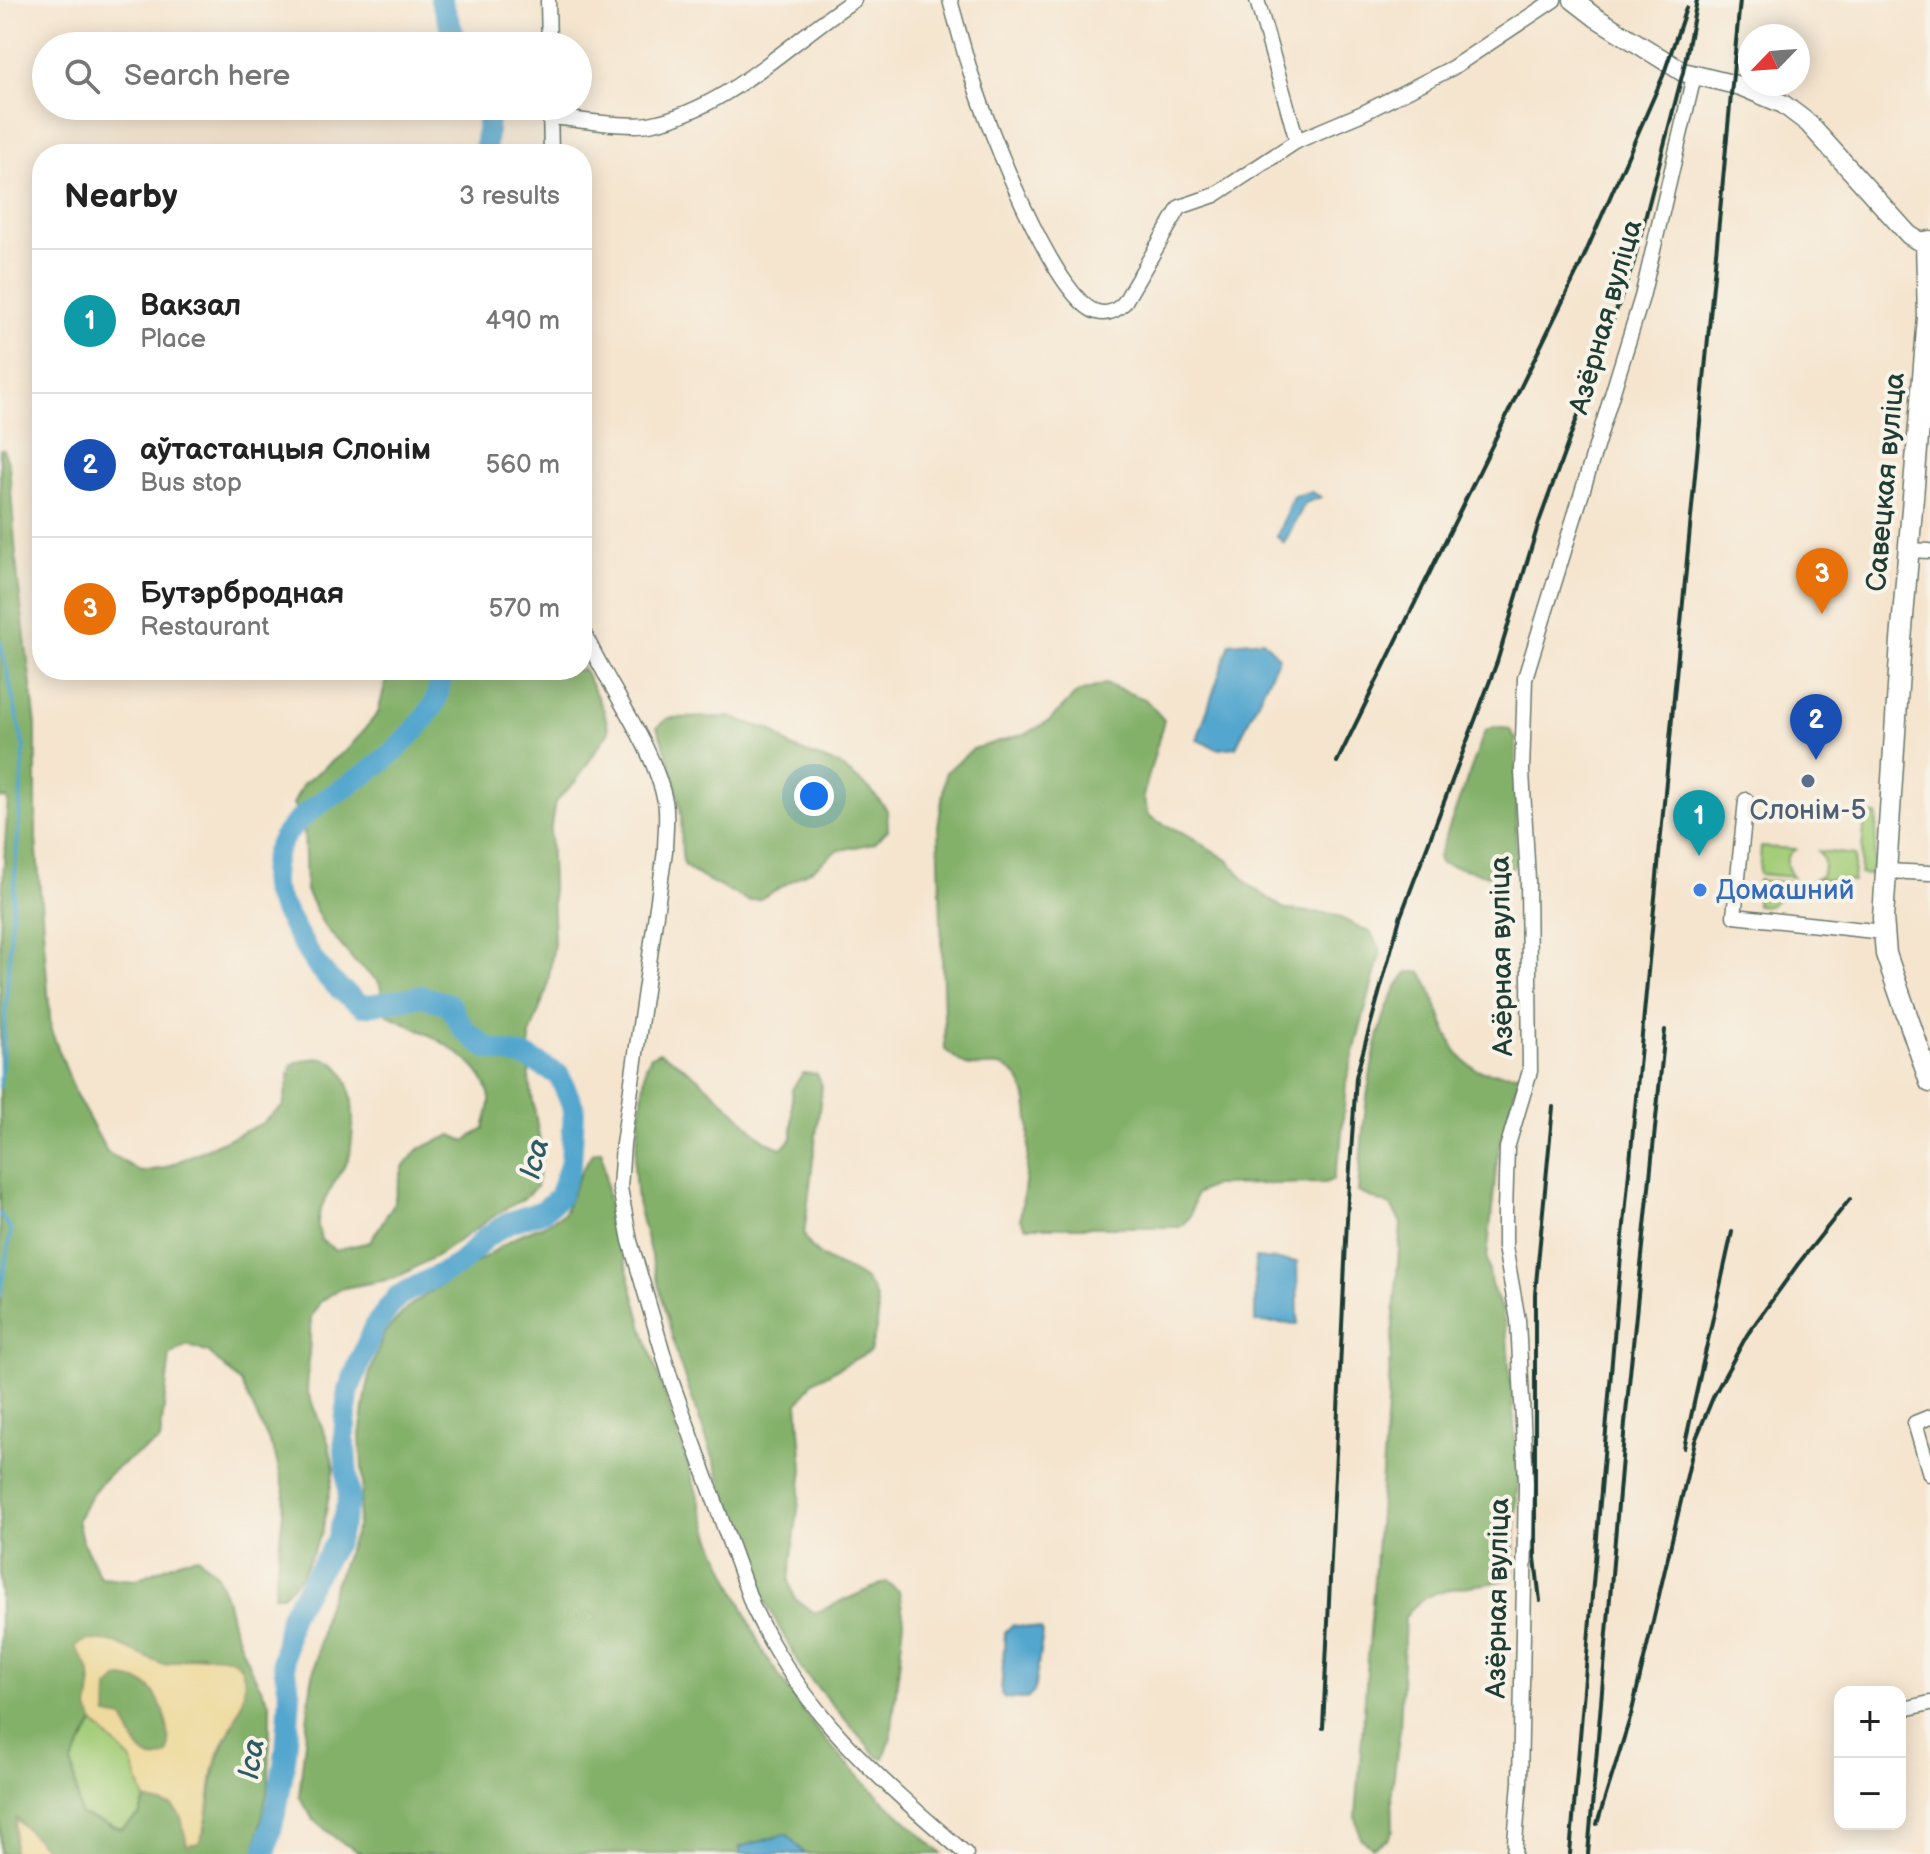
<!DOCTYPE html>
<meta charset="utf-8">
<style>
body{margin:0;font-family:"Balsamiq Sans",sans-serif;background:#f6f6f6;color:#222}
.controls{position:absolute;right:24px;bottom:24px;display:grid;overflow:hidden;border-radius:16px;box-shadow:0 4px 20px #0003}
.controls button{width:72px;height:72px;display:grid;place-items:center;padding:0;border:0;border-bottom:2px solid #e0e0e0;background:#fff;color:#222;font:40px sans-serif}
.compass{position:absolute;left:1738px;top:24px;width:72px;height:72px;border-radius:50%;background:#fff;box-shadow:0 4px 20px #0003;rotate:245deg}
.you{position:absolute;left:814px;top:796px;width:28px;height:28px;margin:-20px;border:6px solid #fff;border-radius:50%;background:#1a73e8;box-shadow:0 0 0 12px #1a73e833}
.badge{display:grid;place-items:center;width:52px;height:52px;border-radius:50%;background:#0f766e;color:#fff;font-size:26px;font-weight:700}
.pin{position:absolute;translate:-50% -66px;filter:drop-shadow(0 2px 4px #0008)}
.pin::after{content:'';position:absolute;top:42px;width:28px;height:24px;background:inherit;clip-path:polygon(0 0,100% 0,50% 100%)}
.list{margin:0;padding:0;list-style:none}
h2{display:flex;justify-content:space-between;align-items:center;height:104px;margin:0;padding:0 32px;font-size:34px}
h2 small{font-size:26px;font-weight:400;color:#767676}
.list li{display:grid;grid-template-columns:52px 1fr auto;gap:24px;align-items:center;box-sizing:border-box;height:144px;padding:0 32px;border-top:2px solid #e0e0e0}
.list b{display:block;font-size:30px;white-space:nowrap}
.list p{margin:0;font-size:26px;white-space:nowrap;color:#767676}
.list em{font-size:26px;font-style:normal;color:#767676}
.icon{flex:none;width:44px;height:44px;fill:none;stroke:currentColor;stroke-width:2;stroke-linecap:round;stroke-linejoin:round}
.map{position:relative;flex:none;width:1930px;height:1854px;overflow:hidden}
.search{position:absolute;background:#fff;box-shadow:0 4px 20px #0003;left:32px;top:32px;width:560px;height:88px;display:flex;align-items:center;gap:20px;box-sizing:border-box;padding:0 28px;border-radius:44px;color:#767676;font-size:30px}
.panel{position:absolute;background:#fff;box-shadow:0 4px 20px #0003;left:32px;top:144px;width:560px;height:536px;border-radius:32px}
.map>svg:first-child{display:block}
.green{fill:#a5ce7a;stroke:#628657;stroke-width:2}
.forest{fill:#84b16a;stroke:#52774f;stroke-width:2;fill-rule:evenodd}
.sand{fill:#eeda9e;stroke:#868c69;stroke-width:2;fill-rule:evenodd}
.water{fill:#52a6ce;stroke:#387281;stroke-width:2}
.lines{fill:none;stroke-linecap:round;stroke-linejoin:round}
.stream{stroke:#52a6ce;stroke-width:4}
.river{stroke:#52a6ce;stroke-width:22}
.minor-casing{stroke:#6a786a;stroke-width:17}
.tertiary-casing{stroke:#6a786a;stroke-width:21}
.secondary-casing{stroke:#6a786a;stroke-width:23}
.minor{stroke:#fff;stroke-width:14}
.tertiary{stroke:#fff;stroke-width:18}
.secondary{stroke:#fff;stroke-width:20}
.rail{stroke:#1f3d34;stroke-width:4}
.service-dot{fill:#5c6f8a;stroke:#f7f3e8;stroke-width:3}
.shop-dot{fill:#3f7fe0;stroke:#f7f3e8;stroke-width:3}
.labels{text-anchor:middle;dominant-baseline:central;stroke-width:8;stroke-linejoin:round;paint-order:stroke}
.street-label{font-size:28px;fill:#1f3d34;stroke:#f7f3e8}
.service-label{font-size:28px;fill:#4e5e75;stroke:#f7f3e8}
.shop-label{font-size:28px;fill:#366cbe;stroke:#f7f3e8;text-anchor:start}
.water-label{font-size:30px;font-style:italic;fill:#2e5c62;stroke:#f7f3e8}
</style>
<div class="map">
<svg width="1930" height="1854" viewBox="0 0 1930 1854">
<rect width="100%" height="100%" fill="#f7f3e8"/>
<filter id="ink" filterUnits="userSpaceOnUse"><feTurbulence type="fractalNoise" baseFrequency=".0125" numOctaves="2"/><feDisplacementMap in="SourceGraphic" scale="16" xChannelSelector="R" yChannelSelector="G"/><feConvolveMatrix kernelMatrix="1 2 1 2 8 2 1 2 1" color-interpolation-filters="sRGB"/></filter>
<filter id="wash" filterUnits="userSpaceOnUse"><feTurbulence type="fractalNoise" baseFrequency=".006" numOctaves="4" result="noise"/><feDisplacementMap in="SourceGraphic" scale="32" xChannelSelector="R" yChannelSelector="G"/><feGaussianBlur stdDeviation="1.8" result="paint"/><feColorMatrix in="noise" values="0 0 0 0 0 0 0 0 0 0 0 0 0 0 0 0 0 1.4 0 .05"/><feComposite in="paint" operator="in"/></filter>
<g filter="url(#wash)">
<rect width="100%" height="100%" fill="#f5e5cf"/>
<!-- green -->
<g class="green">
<path d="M 1865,815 L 1877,815 L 1874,863 L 1869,875 L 1860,874 Z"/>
<path d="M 1761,847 L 1796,849 C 1783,857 1785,866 1793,877 L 1759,874 Z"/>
<path d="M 1818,851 L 1855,855 L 1853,881 L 1815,879 L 1821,876 C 1826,866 1825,859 1818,851 Z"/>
<path d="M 1758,880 L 1798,883 L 1769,906 L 1756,905 Z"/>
<path d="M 94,1723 L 132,1760 L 145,1800 L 139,1816 L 121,1829 L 80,1815 L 72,1762 Z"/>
</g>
<!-- forest -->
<g class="forest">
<path d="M 0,449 L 3,449 L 9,465 L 18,581 L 36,725 L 36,839 L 51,1030 L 77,1097 L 107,1152 L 141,1172 L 164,1168 L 261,1124 L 283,1106 L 292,1065 C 356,1035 357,1112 350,1155 C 348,1162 342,1170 338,1176 C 331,1189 319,1207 318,1221 C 317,1227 320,1234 321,1240 L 335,1250 L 370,1242 L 393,1205 L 403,1167 L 420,1148 L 452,1135 L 465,1141 L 484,1128 C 486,1119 491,1107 490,1098 C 483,1057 422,1030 388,1015 L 379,982 L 355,962 L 323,924 L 306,891 L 304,826 L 293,804 L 303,784 L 349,748 L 378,713 L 389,670 L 582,670 L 582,666 L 604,711 L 609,731 L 576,781 L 555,802 L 550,831 L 554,943 L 547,989 L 530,1035 L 529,1078 L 542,1154 L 536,1187 L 522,1200 L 503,1210 L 441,1253 L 396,1278 L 339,1289 L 320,1302 L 311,1317 L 307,1391 L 329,1444 L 334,1469 L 322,1533 L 301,1576 L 282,1595 L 274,1595 L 285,1493 L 275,1454 L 241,1383 L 209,1353 L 187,1345 L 170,1355 L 160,1441 C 118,1465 99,1475 77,1520 L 82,1540 L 100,1577 L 135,1580 L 182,1560 L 198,1557 L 216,1573 L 226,1598 L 233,1627 L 251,1670 L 270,1704 L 269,1783 L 255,1854 L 49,1854 L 17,1819 L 13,1854 L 0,1854 L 0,929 L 8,799 L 0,798 ZM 113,1642 L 163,1665 L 202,1654 L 242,1703 L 216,1763 L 205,1831 L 187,1844 L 181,1817 L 172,1806 L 145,1800 L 139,1816 L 121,1829 L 80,1815 L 72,1762 L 94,1723 C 85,1703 95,1691 89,1669 Z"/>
<path d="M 1105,684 L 1145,699 L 1164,720 L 1143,796 L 1148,815 L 1161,823 L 1188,835 L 1229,861 L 1249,885 L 1286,910 L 1333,914 L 1371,933 L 1381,951 L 1346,1082 L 1341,1146 L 1333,1180 L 1324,1183 L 1214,1185 L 1196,1194 L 1190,1217 L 1180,1227 L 1026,1227 L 1020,1219 C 1024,1186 1046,1079 1003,1067 C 992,1063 977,1069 966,1065 C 959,1062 951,1054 945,1050 L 938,827 L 946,772 L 973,749 L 1028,733 L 1050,720 L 1077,693 Z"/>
<path d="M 729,717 L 771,730 L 793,748 L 839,765 L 870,789 L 887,810 L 888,830 L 874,843 L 836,851 L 816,867 L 760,899 L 748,901 C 736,894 688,873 684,864 C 680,855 682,827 681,815 C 678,784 669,756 657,727 L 668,718 Z"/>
<path d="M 1494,727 L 1509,729 L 1516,739 L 1516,865 L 1503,875 L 1492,876 L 1440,863 L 1438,857 L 1485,731 Z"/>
<path d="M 1408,972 L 1421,972 C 1441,999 1443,1053 1476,1069 C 1489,1074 1507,1073 1520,1074 L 1498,1150 L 1487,1259 L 1491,1285 L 1502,1310 L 1507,1338 L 1518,1474 L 1513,1577 C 1475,1592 1431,1579 1405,1617 L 1400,1729 L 1392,1789 L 1393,1831 L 1387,1840 L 1373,1847 L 1360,1838 L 1356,1816 L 1401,1223 L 1391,1206 L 1358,1192 C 1362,1137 1370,1011 1408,972 Z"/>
<path d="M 659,1052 C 689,1067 714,1092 738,1115 C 754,1130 760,1141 781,1148 L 792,1139 L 792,1089 L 803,1073 L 817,1074 L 822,1086 L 804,1235 C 825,1280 875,1256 878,1314 C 878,1326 873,1340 870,1351 L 813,1382 L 798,1403 L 803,1469 L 789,1581 L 795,1599 L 815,1613 L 886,1582 L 899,1591 L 904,1621 L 891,1737 L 884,1758 L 878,1757 L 802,1670 L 762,1595 L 678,1359 L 637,1202 L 634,1166 L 646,1066 L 651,1056 Z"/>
<path d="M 602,1150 L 608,1200 L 645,1335 L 712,1539 L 764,1654 L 818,1732 L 867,1785 L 942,1854 L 805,1854 L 786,1834 L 740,1847 L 740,1854 L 363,1854 L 339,1841 L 313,1819 L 299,1796 L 311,1686 L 325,1610 L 357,1527 L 363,1483 L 360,1435 L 369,1376 L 384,1333 L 409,1306 L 519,1235 L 546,1224 L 564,1213 L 579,1176 L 592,1153 Z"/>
<path d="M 124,1678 C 132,1680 143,1681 149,1687 C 163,1700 172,1735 168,1754 C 143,1770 132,1736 123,1718 L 107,1716 L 107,1688 L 117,1679 Z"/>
</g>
<!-- sand -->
<g class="sand">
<path d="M 87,1640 L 113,1642 L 163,1665 C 199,1655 257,1639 242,1701 C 237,1723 221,1742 215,1764 C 208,1790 211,1818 199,1843 L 187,1845 L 181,1817 L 172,1806 L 145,1800 L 131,1760 L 94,1723 L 88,1710 L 92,1682 L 89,1669 L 75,1646 ZM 124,1678 C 132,1680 143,1681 149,1687 C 163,1700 172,1735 168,1754 C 143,1771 132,1736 123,1718 L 107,1715 L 108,1688 L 117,1679 Z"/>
<path d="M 16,1819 L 48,1851 L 49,1854 L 13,1854 Z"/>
</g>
<!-- water -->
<g class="water">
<path d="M 1312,492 L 1321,497 L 1305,503 L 1284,543 L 1277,536 L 1293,496 Z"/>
<path d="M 1263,640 L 1279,657 L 1236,747 L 1219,749 L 1197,740 L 1230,643 Z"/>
<path d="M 1255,1258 L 1297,1262 L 1298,1324 L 1255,1322 Z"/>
<path d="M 1012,1625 L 1041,1629 L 1043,1633 L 1034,1692 L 1027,1699 L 1005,1698 L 1001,1694 L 1005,1632 Z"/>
<path d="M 787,1834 L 805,1854 L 740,1854 L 740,1847 Z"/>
</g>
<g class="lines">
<!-- stream -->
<g class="stream">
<path d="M 0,641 L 24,748 L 0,1086"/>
<path d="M 0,1214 L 11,1230 L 0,1295"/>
</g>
<!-- river -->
<g class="river">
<path d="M 441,0 L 458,46"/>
<path d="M 485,154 L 489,106"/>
<path d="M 265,1854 L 278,1801 L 286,1752 L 290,1696 L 283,1660 L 290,1616 L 337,1541 L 349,1499 L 344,1438 L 348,1391 L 374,1327 L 398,1296 L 460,1264 L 485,1238 L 510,1222 L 543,1211 L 559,1197 L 571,1163 L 574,1109 L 559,1075 L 529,1058 L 487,1048 L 464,1030 L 449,1004 L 421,996 L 363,1006 C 323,980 311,960 289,919 C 284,909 274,897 273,886 C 265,827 323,803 364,775 C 389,757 416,733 433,706 C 439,696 440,681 442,670"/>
</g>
</g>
</g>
<g filter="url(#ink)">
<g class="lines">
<defs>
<g id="minor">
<path d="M 548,0 L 549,46"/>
<path d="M 950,0 C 958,28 965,56 974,83 C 988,126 1055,301 1097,312 C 1108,315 1116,311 1124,303 L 1180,207 L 1215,195 L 1297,141 L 1363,113 L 1452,68 L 1554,0"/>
<path d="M 1257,0 L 1297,141"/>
<path d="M 550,106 L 551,154"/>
<path d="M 550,117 C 575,119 627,128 649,124 C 727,110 789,42 854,0"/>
<path d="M 1908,550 L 1930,551"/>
<path d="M 582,628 C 606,685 652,741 665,801 C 668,817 665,835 665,851 L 623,1144 L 620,1188 L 630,1241 L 671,1380 L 753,1607 C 802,1713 879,1779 966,1854"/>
<path d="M 1746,800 L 1734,916 L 1883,932"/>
<path d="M 1885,871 L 1930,873"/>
<path d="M 1930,1417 L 1915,1423 L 1930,1474"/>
<path d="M 1900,1710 L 1930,1703"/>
<path d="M 1514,1854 L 1520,1782 L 1526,1483 L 1518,1320 L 1505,1247 L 1505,1211 L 1507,1148 L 1530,1071 L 1528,880 L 1522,771 L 1525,678 L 1642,297 L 1694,76"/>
</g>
<path id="tertiary" d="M 1573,0 L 1595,17 L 1683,72 L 1740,86 L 1783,104 L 1808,123 L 1909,235 L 1917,240 L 1926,242"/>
<path id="secondary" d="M 1930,241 L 1926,242 L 1928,317 L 1901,641 L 1883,918 L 1886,954 L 1930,1082"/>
</defs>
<!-- minor casing -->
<use href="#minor" class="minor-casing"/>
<!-- tertiary casing -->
<use href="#tertiary" class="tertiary-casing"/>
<!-- secondary casing -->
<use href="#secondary" class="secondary-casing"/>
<!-- minor -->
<use href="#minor" class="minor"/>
<!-- tertiary -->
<use href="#tertiary" class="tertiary"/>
<!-- secondary -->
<use href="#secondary" class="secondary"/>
<!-- rail -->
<g class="rail">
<path d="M 1337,762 L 1579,268 L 1663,76 L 1686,8"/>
<path d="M 1684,1448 L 1732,1232"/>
<path d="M 1540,1601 L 1535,1558 L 1535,1294 L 1553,1107"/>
<path d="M 1323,1728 L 1348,1199 L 1356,1077 L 1400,918 L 1497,662 L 1539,522 L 1633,265 L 1683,72 L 1697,0"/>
<path d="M 1597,1824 L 1631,1715 L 1695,1441 L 1714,1395 L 1747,1335 L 1798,1264 L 1850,1199"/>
<path d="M 1570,1854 L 1620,1267 L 1740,0"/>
<path d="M 1588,1854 L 1625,1423 L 1665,1030"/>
</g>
</g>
</g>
<!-- markers -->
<circle class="service-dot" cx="1808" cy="781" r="8"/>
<circle class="shop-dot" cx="1700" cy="890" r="8"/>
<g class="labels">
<!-- street labels -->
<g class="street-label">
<text transform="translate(1606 317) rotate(-74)">Азёрная вуліца</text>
<text transform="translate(1886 482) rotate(-85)">Савецкая вуліца</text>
<text transform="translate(1502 956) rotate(-91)">Азёрная вуліца</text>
<text transform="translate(1498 1598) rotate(-89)">Азёрная вуліца</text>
</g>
<!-- service labels -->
<g class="service-label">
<text x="1808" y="810">Слонім-5</text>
</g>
<!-- shop labels -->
<g class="shop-label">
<text x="1716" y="890">Домашний</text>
</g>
<!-- water labels -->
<g class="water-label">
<text transform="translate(535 1159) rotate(-76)">Іса</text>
<text transform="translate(252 1759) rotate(-81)">Іса</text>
</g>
</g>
</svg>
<div class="controls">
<button>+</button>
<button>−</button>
</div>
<svg class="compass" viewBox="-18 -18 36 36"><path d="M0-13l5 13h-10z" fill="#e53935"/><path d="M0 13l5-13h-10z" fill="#767676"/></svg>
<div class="you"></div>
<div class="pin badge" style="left:1699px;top:856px;background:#0f9aa8">1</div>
<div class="pin badge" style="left:1816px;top:760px;background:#1a4fb4">2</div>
<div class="pin badge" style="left:1822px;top:614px;background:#e8710a">3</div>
<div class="search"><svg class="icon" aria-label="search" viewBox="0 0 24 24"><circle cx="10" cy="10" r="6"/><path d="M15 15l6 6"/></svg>Search here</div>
<section class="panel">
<h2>Nearby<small>3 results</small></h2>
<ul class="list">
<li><span class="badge" style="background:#0f9aa8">1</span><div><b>Вакзал</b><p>Place</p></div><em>490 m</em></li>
<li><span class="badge" style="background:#1a4fb4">2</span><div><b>аўтастанцыя Слонім</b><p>Bus stop</p></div><em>560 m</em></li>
<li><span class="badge" style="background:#e8710a">3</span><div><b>Бутэрбродная</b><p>Restaurant</p></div><em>570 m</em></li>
</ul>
</section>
</div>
